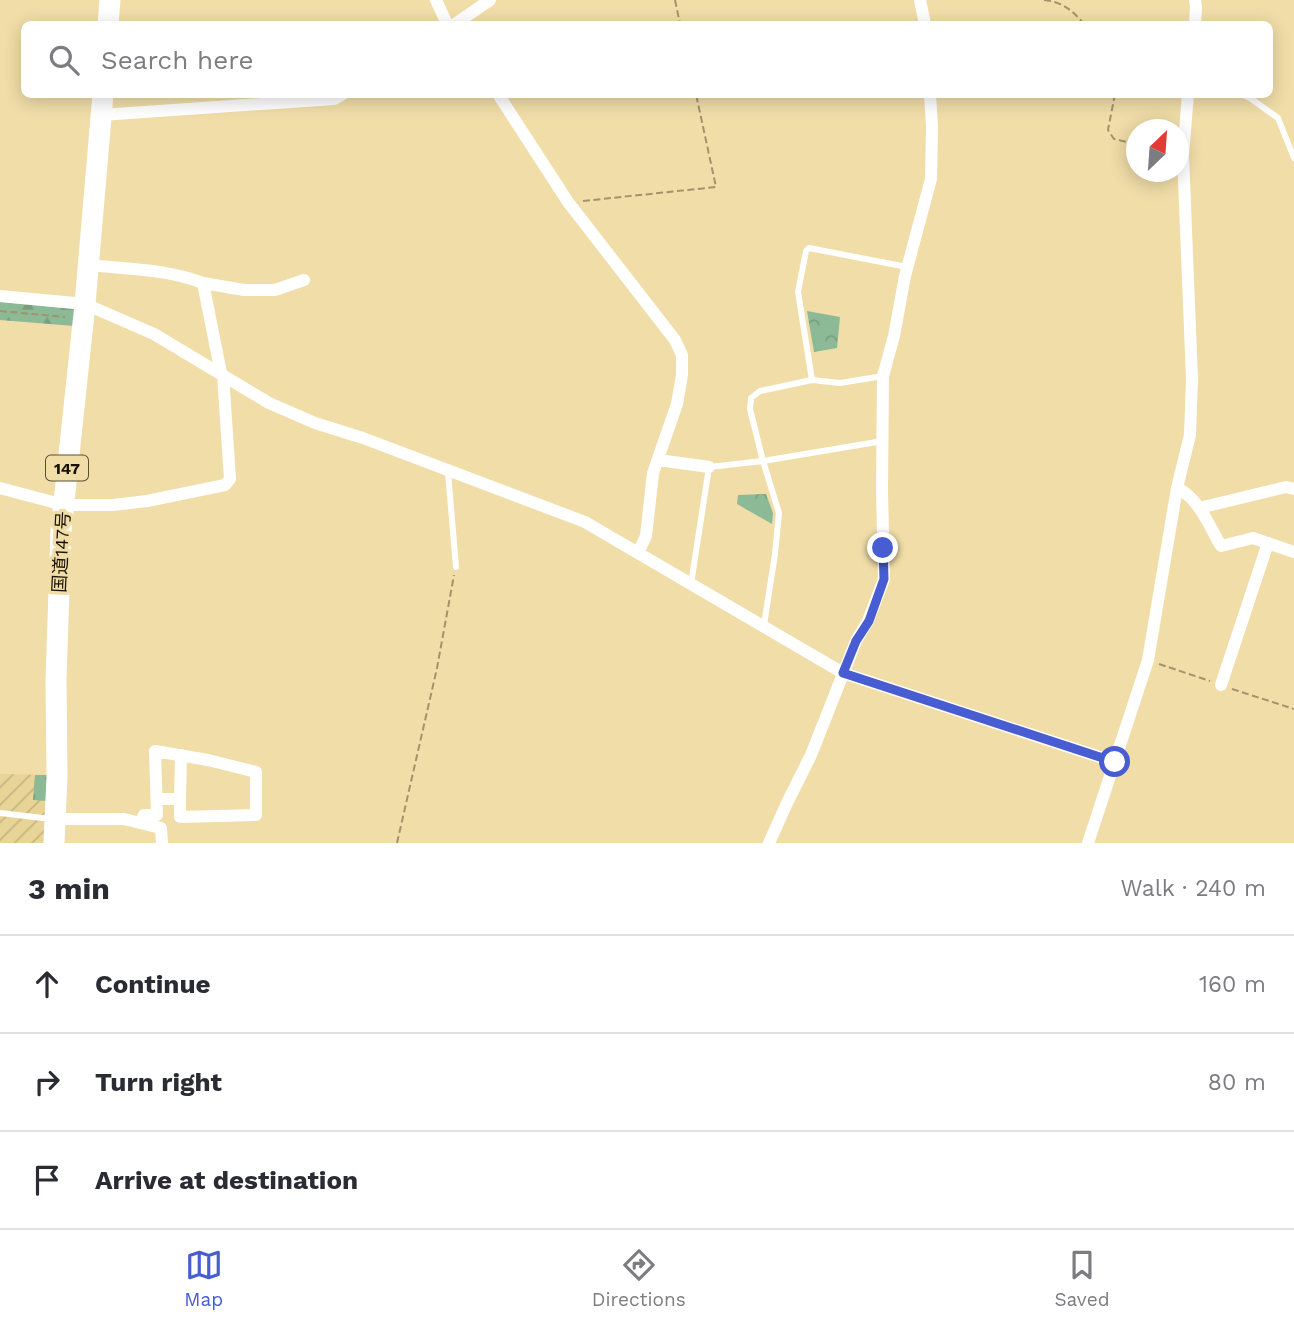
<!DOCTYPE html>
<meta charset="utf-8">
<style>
body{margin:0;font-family:"Work Sans","Noto Sans JP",sans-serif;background:#f7f7f7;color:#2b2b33}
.compass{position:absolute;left:1126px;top:119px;width:63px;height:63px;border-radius:50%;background:#fff;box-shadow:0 4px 18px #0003;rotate:25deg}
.stop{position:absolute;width:21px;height:21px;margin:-16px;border:5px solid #475dd1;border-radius:50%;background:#fff}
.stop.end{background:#475dd1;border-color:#fff;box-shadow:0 2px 7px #0008}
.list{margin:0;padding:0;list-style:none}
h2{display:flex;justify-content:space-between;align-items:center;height:91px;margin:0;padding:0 28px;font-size:30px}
h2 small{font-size:23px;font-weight:400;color:#7c7c81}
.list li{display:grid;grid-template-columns:46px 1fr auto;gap:21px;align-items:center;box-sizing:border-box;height:98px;padding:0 28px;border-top:2px solid #e1e1e2}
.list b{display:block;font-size:26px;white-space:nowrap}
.list em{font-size:23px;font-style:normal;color:#7c7c81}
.icon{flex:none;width:38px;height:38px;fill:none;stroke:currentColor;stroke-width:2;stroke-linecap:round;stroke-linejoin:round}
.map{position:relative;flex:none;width:1294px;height:843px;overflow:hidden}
.search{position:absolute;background:#fff;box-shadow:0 4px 18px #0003;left:21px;right:21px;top:21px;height:77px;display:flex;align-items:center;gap:18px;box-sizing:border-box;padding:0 24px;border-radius:10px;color:#7c7c81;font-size:26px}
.sheet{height:385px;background:#fff}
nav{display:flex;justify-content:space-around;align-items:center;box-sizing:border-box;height:98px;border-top:2px solid #e1e1e2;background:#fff;font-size:19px;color:#7c7c81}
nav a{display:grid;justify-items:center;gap:4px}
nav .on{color:#475dd1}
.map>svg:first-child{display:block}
.industrial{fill:url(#industrial-furrows)}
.grass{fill:url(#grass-tufts)}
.forest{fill:url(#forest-firs)}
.park{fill:url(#park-crowns)}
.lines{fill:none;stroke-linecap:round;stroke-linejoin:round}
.path{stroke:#a2936b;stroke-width:2;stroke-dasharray:7 3.5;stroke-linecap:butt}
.lane{stroke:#fff;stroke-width:6}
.street{stroke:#fff;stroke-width:12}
.highway{stroke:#fff;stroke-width:21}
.route{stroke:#475dd1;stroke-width:9}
.labels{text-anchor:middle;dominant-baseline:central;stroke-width:7;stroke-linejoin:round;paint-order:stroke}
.shield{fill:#f0dda8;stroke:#594e32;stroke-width:2}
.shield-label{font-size:16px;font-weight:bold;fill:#181100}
.street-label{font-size:18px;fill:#181100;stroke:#f0dda8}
</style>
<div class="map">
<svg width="1294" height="843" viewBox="0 0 1294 843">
<defs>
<pattern id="industrial-furrows" width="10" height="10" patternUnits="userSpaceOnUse" patternTransform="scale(1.75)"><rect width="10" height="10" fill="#e9d497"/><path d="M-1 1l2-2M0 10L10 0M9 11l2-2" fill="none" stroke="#c7b580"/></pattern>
<pattern id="grass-tufts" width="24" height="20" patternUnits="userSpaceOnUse" patternTransform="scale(1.75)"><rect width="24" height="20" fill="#8cba96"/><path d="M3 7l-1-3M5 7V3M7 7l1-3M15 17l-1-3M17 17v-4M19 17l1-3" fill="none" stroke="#789f80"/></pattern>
<pattern id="forest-firs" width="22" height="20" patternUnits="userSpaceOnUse" patternTransform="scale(1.75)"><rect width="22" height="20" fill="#8cba96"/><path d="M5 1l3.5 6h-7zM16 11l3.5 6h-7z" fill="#789f80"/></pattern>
<pattern id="park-crowns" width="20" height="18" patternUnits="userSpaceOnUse" patternTransform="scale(1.75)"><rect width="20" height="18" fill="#8cba96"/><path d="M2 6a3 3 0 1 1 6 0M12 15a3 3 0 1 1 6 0" fill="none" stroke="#789f80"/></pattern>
</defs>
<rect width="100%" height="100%" fill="#f0dda8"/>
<!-- industrial -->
<path class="industrial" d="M 0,774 L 47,775 L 43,843 L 0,843 Z"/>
<!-- grass -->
<path class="grass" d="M 35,775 L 47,775 L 46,801 L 33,800 Z"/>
<!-- forest -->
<path class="forest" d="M 0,302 L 75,309 L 74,326 L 0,320 Z"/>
<!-- park -->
<g class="park">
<path d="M 807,311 L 840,317 L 837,348 L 814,352 Z"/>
<path d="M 766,494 L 773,513 L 772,524 L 737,504 L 738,495 Z"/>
</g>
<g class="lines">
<!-- path -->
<g class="path">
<path d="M 675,0 L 680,24"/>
<path d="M 1044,0 C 1063,2 1073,11 1084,24"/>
<path d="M 1115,94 L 1108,130 L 1114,139 L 1136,144"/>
<path d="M 583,201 L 716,187 L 696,94"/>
<path d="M 0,311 L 65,317"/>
<path d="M 1159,664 L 1210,681"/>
<path d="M 1232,689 L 1294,709"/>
<path d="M 397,843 L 437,668 L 454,575"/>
</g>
<!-- lane -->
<g class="lane">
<path d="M 1241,94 L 1250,98 L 1278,118 L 1294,158"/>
<path d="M 812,380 L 798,292 L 806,251 L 809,248 L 907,267"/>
<path d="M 448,472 L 456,567"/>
<path d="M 691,584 L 709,467 L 763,461 L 883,441"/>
<path d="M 764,625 L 775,554 L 779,513 L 763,461 L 750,409 L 751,398 L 760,391 L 812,380 L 840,383 L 883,376"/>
<path d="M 0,813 L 51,819"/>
</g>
<!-- street -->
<g class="street">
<path d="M 436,0 L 447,24"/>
<path d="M 920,0 L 925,24"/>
<path d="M 455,24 L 490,0"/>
<path d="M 1195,24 L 1196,7 L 1195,0"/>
<path d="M 498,94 L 568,202 L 675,340 L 682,355 L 682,375 L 677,404 L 653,473 L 646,536 L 638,553"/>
<path d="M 101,115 L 334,99 L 343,94"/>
<path d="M 88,265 C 127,269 166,269 203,283"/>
<path d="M 0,296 L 85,304 L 154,334 L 269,403 L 315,423 L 363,438 L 585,522 L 843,673 L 1115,762"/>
<path d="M 221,373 L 203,283 L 244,290 L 275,290 L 304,280"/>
<path d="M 658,460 L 709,467"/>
<path d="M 0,488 L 64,505 L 113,505 L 147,501 L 225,485 L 230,479 L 223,375"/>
<path d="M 1177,488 C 1199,498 1209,526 1221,546 L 1253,538 L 1294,552"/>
<path d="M 1199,508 L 1286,487 L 1294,489"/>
<path d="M 1221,685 L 1268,543"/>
<path d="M 180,799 L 181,755"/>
<path d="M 56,819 L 124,819 L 161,828 L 162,843"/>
<path d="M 140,823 L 144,815 L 157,815 L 155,751 L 208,760 L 256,772 L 256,815 L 180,817 L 180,799 L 157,799"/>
<path d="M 769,843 L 787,803 L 811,755 L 856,641 L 868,621 L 884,579 L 882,490 L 883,376 L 894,336 L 905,276 L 931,179 L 932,127 L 930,94"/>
<path d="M 1088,843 L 1148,660 L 1177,488 L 1190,435 L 1192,379 L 1183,155 L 1188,94"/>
</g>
<!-- highway -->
<g class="highway">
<path d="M 108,24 L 110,0"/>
<path d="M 54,843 L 57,777 L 56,680 L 61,530 L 85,304 L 103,94"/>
</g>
</g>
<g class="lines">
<!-- route -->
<path class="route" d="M 883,548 L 884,579 L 869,621 L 856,641 L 843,673 L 1115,762"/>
</g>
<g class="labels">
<!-- shield labels -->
<rect class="shield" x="46" y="455.5" width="42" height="25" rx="5"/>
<g class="shield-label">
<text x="67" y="468">147</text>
</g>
<!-- street labels -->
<g class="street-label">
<text transform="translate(61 552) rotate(-87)">国道147号</text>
</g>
</g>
</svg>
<svg class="compass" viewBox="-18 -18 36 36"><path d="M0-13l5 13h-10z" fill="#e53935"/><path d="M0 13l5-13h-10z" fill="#7c7c81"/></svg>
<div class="stop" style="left:1115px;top:762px"></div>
<div class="stop end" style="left:883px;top:548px"></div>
<div class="search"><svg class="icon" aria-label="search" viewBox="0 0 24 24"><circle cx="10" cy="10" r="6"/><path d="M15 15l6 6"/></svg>Search here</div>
</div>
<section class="sheet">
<h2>3 min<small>Walk · 240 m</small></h2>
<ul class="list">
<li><svg class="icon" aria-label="ahead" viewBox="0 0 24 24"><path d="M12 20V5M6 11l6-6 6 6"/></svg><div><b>Continue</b></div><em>160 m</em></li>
<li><svg class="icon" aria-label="right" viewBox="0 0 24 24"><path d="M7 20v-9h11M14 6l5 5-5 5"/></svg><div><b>Turn right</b></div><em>80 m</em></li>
<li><svg class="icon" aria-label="arrive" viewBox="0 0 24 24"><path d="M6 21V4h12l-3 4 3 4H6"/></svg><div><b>Arrive at destination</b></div></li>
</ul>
</section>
<nav>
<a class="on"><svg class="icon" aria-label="map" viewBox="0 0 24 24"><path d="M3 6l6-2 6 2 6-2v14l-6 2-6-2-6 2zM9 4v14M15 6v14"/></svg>Map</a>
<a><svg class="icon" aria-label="directions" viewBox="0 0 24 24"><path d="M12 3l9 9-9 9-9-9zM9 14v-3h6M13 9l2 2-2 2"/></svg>Directions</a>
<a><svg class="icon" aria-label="saved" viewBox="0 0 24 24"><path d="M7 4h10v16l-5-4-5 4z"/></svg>Saved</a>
</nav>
